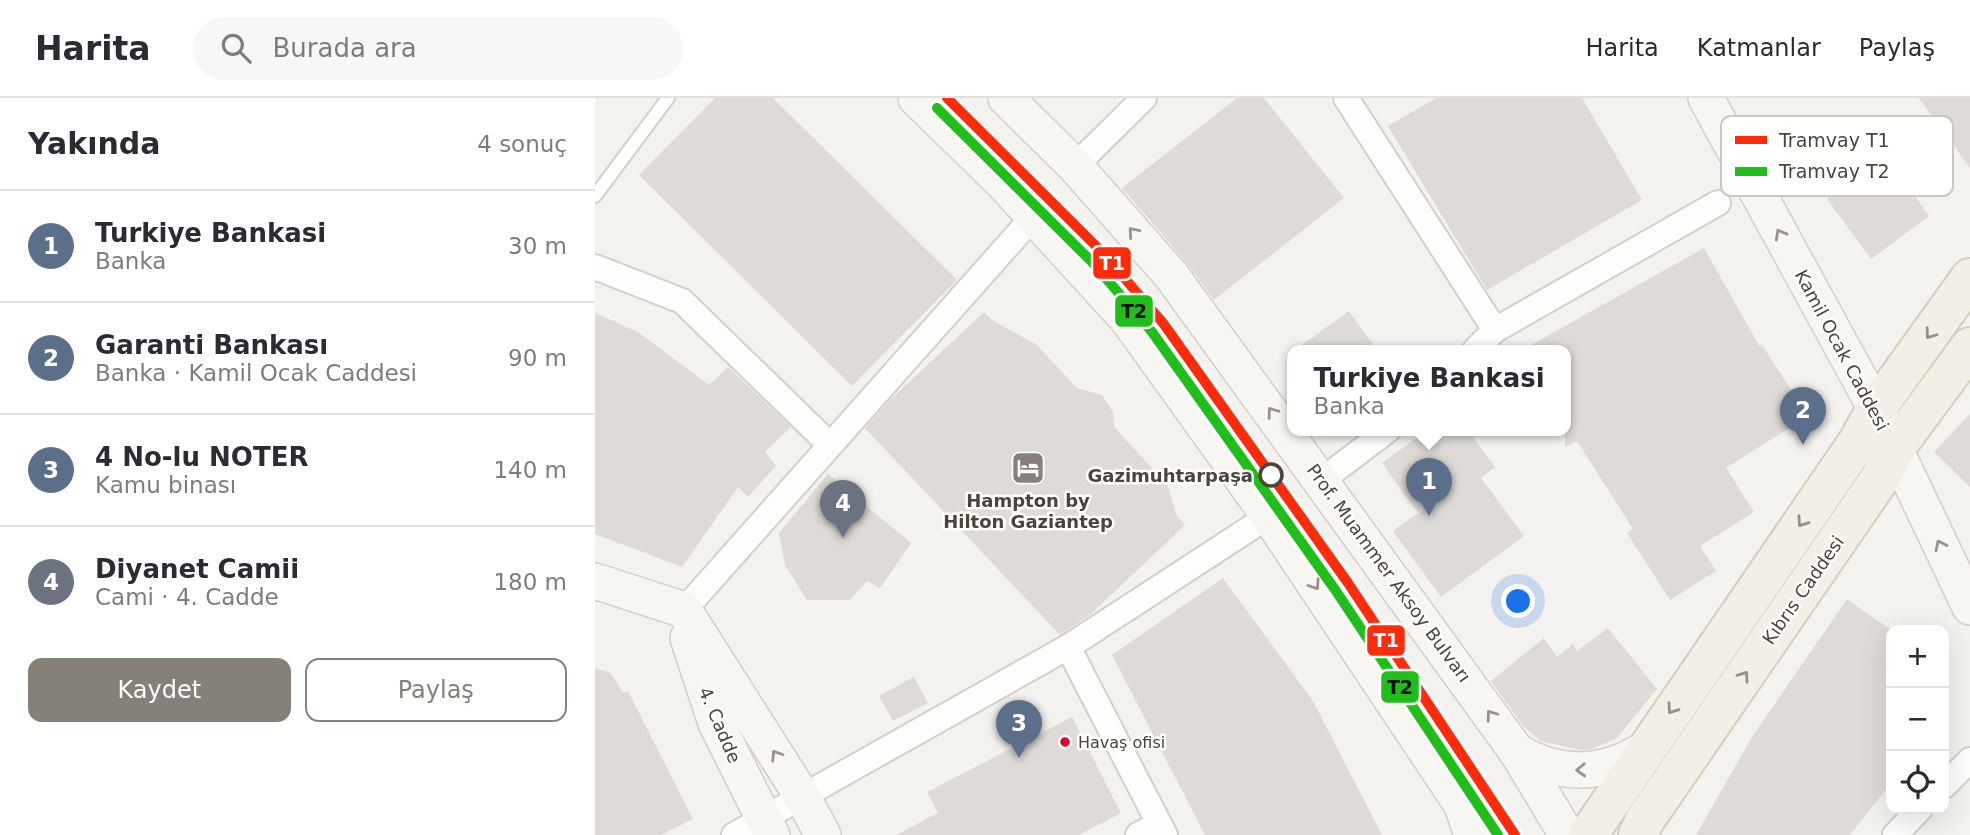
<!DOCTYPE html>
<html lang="tr">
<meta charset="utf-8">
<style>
body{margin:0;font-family:"DejaVu Sans",sans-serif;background:#f7f7f7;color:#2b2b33}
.controls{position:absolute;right:21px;bottom:21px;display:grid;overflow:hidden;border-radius:14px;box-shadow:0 7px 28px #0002}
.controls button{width:63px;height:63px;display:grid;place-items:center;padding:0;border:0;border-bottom:2px solid #e1e1e2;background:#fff;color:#2b2b33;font:35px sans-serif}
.you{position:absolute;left:924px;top:504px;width:24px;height:24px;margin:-18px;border:5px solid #fff;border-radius:50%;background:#1a73e8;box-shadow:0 0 0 10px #1a73e833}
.badge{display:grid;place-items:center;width:46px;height:46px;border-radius:50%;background:#868178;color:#fff;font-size:23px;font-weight:700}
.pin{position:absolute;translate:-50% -58px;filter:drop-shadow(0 2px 4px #0008)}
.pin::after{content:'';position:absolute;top:37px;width:24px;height:21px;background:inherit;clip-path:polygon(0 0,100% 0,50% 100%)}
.popup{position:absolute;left:692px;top:247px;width:284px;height:91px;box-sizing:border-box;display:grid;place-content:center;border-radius:14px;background:#fff;filter:drop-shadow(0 2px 5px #0005);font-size:23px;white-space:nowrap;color:#7c7c81}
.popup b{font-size:26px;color:#2b2b33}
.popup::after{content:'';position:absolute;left:50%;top:100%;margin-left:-14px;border:14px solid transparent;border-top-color:#fff}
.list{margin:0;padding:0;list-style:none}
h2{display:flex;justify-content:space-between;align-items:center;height:91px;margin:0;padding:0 28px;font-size:30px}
h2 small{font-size:23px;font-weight:400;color:#7c7c81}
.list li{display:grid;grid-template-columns:46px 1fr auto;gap:21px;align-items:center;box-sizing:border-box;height:112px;padding:0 28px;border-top:2px solid #e1e1e2}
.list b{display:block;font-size:26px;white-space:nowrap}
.list p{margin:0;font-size:23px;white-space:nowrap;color:#7c7c81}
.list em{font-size:23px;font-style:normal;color:#7c7c81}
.actions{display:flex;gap:14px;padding:21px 28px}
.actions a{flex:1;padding:16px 0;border:2px solid #868178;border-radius:14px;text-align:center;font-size:24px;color:#868178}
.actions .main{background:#868178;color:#fff}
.icon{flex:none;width:38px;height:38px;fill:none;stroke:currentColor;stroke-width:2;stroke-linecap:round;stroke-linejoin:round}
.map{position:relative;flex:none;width:1375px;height:737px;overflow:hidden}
header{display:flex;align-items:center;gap:42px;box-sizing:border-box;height:98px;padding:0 35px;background:#fff;border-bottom:2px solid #e1e1e2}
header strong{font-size:33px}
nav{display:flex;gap:38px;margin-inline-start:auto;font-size:24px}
.search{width:490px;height:63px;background:#f7f7f7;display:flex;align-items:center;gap:18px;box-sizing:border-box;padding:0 24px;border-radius:38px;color:#7c7c81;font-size:26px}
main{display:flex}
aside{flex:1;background:#fff}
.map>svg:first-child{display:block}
.building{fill:#dedbd6}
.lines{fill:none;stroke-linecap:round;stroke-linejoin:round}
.lane-casing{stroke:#d2d0cb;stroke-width:16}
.street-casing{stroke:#d2d0cb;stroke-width:28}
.secondary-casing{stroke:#d3cfc5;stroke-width:38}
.primary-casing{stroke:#d6cebb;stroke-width:42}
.lane{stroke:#fdfdfc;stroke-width:12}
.street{stroke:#fdfdfc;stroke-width:24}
.secondary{stroke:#f7f6f1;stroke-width:35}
.primary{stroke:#f2efe6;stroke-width:38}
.tram-1-casing{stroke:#fff;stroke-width:16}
.tram-2-casing{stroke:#fff;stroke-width:16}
.tram-1{stroke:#ff2b0a;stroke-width:10}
.tram-2{stroke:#1fbe19;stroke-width:10}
.oneway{stroke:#98948c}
.oneway2{stroke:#969187}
.stop-dot{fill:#fff;stroke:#4b4439;stroke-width:3.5}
.bus-dot{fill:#e4002b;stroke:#fff;stroke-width:2.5}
.labels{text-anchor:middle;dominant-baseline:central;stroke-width:5;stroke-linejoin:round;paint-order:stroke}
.bus-label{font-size:16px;fill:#4b4439;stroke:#fff;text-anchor:start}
.street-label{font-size:18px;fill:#4b4439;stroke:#fff}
.stop-label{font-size:18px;font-weight:bold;fill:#4b4439;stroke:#fff;text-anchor:end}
.poi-label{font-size:18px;font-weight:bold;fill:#4b4439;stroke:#fff}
.key{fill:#fff;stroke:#c9c7c4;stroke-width:2}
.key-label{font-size:19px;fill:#4b4439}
.line-badge{stroke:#fff;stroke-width:2.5}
.badge-label{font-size:19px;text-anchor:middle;font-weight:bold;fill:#fff}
.pale-badge-label{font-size:19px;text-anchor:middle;font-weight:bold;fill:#111}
</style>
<header>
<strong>Harita</strong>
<div class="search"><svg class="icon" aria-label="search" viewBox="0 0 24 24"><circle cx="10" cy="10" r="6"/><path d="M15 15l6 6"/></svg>Burada ara</div>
<nav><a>Harita</a><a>Katmanlar</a><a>Paylaş</a></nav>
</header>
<main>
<aside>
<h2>Yakında<small>4 sonuç</small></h2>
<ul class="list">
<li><span class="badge" style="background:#5c6f8a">1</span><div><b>Turkiye Bankasi</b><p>Banka</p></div><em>30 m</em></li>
<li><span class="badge" style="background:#5c6f8a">2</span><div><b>Garanti Bankası</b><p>Banka · Kamil Ocak Caddesi</p></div><em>90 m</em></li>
<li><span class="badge" style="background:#5c6f8a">3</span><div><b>4 No-lu NOTER</b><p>Kamu binası</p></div><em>140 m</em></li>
<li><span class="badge" style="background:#6b7280">4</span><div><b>Diyanet Camii</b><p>Cami · 4. Cadde</p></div><em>180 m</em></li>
</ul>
<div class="actions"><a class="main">Kaydet</a><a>Paylaş</a></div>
</aside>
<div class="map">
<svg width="1375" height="737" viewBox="0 0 1375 737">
<rect width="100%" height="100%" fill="#f4f2ee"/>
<!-- building -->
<g class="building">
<path d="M 120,0 L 178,0 L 362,182 L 257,288 L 44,77 Z"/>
<path d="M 642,0 L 669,0 L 749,100 L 619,202 L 591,164 L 527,90 Z"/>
<path d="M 841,0 L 987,0 L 1047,102 L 892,192 L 793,28 Z"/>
<path d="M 1324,0 L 1375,0 L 1375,70 Z"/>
<path d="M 1291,57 L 1334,118 L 1276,161 L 1232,101 Z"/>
<path d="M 1109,150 L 1165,249 L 1167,247 L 1213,318 L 1131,370 L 1159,414 L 1105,448 L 1121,473 L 1075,502 L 1032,435 L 1038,431 L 982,343 L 970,349 L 970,252 L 927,252 Z"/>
<path d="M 754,213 L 782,252 L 700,252 Z"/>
<path d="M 389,214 L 397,222 L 442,247 L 482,290 L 507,297 L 518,314 L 519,329 L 572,386 L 582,418 L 590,427 L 496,516 L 465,537 L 270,330 L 296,301 Z"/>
<path d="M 0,215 L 43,234 L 114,287 L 133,269 L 196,329 L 170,354 L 181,368 L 153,399 L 143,389 L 87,469 L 0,436 Z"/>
<path d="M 1375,316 L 1375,389 L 1339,354 Z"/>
<path d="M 832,332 L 873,332 L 900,369 L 886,380 L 929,438 L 846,499 L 798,433 L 823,415 L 787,365 Z"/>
<path d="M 233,376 L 316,445 L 285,490 L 272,483 L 255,502 L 212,502 L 190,467 L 184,435 Z"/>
<path d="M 628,480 L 718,603 L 787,737 L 610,737 L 517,557 Z"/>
<path d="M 1252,501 L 1296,532 L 1296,685 L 1255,737 L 1101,737 L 1157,639 Z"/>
<path d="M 1013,530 L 1062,591 L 1022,640 L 997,651 L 985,652 L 945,643 L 928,628 L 896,583 L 949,540 L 962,559 L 978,546 L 982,553 Z"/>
<path d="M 0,570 L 16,575 L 28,595 L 33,593 L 98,721 L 66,737 L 0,737 Z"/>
<path d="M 319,579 L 333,605 L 298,623 L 284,598 Z"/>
<path d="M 477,619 L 526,715 L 484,737 L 301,737 L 343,715 L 332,694 Z"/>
</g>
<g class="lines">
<defs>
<path id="lane" d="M 0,98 L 73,0"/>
<g id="street">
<path d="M 751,0 L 900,232"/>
<path d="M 480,68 L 549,0"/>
<path d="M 0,169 L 87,203 L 234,346"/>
<path d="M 880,252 L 900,232 L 1123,105"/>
<path d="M 727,382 L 793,332"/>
<path d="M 89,512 L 438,119"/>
<path d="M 473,549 L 570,737"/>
<path d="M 1349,688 L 1375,662"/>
<path d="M 139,737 L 473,549 L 674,418"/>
<path d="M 543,737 L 564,726"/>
<path d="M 1300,737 L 1325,711"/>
</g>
<g id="secondary">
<path d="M 321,0 L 409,86 L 533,222 L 674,418 L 867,707 L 877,737"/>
<path d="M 411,0 L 480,68 L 576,177 L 922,654 L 972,737"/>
<path d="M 1111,0 L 1281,311 L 1375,509"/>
<path d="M 0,483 L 89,512 L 207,698 L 228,737"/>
<path d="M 93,540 L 121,625 L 177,737"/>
<path d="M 922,654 C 965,679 1008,678 1050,651"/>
</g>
<g id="primary">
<path d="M 993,737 L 1262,345 L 1281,311 L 1375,180"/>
<path d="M 1043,737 L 1050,722 L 1286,379 L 1299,352 L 1375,249"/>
</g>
</defs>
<!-- lane casing -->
<use href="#lane" class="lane-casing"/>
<!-- street casing -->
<use href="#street" class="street-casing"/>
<!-- secondary casing -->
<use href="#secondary" class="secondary-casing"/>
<!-- primary casing -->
<use href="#primary" class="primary-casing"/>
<!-- lane -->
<use href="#lane" class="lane"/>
<!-- street -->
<use href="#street" class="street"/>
<!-- secondary -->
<use href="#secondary" class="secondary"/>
<!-- primary -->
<use href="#primary" class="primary"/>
<defs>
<path id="tram-1" d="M 352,0 L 507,154 L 568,225 L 753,485 L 920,737"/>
<path id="tram-2" d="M 342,10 L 497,164 L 557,234 L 741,493 L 903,737"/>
</defs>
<!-- tram-1 casing -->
<use href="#tram-1" class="tram-1-casing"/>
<!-- tram-2 casing -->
<use href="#tram-2" class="tram-2-casing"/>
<!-- tram-1 -->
<use href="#tram-1" class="tram-1"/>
<!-- tram-2 -->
<use href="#tram-2" class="tram-2"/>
</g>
<!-- one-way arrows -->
<defs><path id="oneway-chevron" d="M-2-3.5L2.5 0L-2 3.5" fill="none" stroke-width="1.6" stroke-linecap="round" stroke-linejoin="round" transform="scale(1.75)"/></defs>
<g class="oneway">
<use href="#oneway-chevron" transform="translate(538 134) rotate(-131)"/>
<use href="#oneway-chevron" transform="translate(1185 136) rotate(-119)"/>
<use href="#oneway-chevron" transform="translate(677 314) rotate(-126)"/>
<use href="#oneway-chevron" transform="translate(1345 447) rotate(-116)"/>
<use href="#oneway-chevron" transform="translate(720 487) rotate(56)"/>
<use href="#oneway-chevron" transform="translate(896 617) rotate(-126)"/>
<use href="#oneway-chevron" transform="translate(181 657) rotate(-122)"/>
<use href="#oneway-chevron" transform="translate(986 672) rotate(178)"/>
</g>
<g class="oneway2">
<use href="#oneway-chevron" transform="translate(1335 236) rotate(126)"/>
<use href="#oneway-chevron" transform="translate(1207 424) rotate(125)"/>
<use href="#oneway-chevron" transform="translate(1149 578) rotate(-55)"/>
<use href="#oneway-chevron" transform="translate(1077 611) rotate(125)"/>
</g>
<!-- icons -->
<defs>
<symbol id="hotel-square" viewBox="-11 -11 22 22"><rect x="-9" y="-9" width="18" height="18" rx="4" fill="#868178" stroke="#fff"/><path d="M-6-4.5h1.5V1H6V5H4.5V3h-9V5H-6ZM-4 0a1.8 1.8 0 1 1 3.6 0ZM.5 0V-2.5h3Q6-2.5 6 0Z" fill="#fff"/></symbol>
</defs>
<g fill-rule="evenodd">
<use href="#hotel-square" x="414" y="351" width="38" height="38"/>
</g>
<!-- markers -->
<circle class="stop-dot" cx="676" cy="377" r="11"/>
<circle class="bus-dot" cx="470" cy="644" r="6"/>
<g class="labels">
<!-- bus labels -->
<g class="bus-label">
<text x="483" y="644">Havaş ofisi</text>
</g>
<!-- street labels -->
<g class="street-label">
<text transform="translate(1247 252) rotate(62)">Kamil Ocak Caddesi</text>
<text transform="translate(794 475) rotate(54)">Prof. Muammer Aksoy Bulvarı</text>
<text transform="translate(1208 492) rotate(-55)">Kıbrıs Caddesi</text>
<text transform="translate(125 627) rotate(67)">4. Cadde</text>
</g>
<!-- stop labels -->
<g class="stop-label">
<text x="658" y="377">Gazimuhtarpaşa</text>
</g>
<!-- poi labels -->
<g class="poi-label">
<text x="433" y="402">Hampton by<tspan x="433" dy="21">Hilton Gaziantep</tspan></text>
</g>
</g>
<!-- legend -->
<rect x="1126" y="18" width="232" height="80" rx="10" class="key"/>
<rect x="1140" y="38" width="32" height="8" fill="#ff2b0a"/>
<rect x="1140" y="69" width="32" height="9" fill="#1fbe19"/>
<g class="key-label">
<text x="1184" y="49">Tramvay T1</text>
<text x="1184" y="80">Tramvay T2</text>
</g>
<g class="line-badge">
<rect x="497" y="148" width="40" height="34" rx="7" fill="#ff2b0a"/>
<rect x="519" y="196" width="40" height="34" rx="7" fill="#1fbe19"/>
<rect x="771" y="526" width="40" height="33" rx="7" fill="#ff2b0a"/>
<rect x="785" y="572" width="40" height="34" rx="7" fill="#1fbe19"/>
</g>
<g class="badge-label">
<text x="517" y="172">T1</text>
<text x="791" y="549">T1</text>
</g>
<g class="pale-badge-label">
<text x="539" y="220">T2</text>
<text x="805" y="596">T2</text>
</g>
</svg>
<div class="controls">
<button>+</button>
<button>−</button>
<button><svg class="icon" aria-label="locate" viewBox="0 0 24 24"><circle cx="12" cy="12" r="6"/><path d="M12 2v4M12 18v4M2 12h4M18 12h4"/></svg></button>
</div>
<div class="you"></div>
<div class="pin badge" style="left:834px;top:418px;background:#5c6f8a">1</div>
<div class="popup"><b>Turkiye Bankasi</b>Banka</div>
<div class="pin badge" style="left:1208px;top:347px;background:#5c6f8a">2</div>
<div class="pin badge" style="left:424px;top:660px;background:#5c6f8a">3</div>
<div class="pin badge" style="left:248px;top:440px;background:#6b7280">4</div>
</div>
</main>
